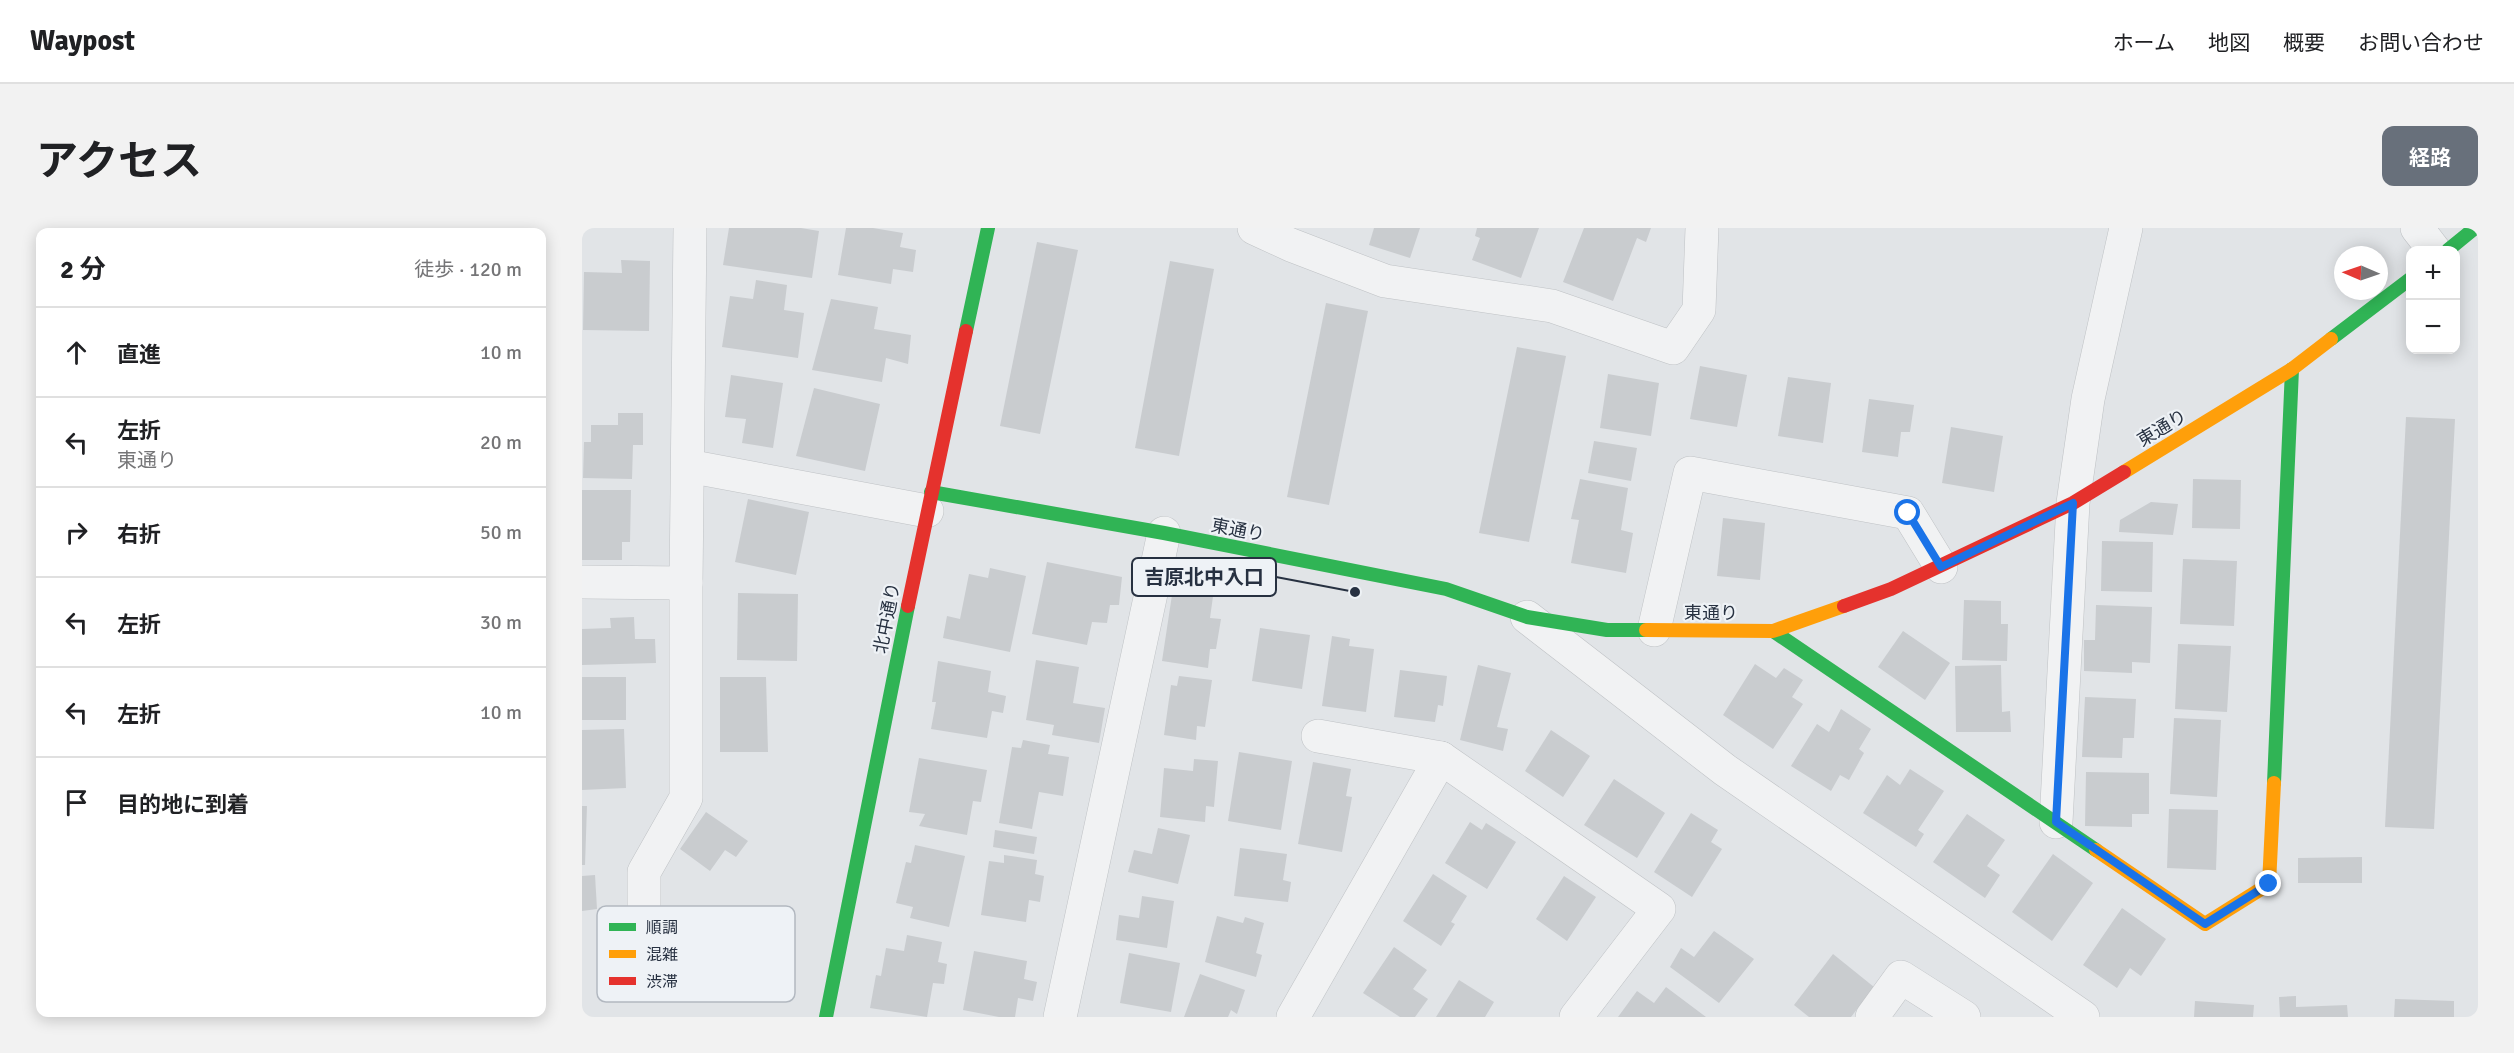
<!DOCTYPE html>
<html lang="ja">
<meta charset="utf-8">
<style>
body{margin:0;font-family:Signika,"Noto Sans JP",sans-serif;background:#f2f2f2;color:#202124}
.controls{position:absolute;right:18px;top:18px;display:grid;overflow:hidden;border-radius:12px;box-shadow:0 3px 15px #0003}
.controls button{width:54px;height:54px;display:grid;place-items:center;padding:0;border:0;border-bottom:2px solid #e0e0e0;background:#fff;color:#202124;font:30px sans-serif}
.compass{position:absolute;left:1752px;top:18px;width:54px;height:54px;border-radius:50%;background:#fff;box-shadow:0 3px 15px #0003;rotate:272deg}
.stop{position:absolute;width:18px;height:18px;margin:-14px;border:4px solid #1a73e8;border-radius:50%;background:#fff}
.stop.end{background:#1a73e8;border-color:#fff;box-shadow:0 2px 6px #0008}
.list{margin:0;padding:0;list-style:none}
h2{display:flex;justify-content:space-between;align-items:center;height:78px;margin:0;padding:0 24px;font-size:26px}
h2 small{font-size:20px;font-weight:400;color:#757577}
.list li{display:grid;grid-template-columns:39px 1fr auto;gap:18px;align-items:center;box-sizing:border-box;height:90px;padding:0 24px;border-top:2px solid #e0e0e0}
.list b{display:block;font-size:22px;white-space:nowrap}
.list p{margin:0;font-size:20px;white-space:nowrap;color:#757577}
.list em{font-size:20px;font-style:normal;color:#757577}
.icon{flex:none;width:33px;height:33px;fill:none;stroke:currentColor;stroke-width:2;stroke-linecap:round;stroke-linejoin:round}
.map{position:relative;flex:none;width:1896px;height:789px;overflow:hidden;border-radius:12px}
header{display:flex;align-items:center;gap:36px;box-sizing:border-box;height:84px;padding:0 30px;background:#fff;border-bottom:2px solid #e0e0e0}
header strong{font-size:28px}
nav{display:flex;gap:33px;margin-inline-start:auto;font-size:21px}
.intro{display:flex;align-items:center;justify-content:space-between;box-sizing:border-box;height:144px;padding:0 36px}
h1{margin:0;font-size:42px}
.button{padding:15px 27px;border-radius:12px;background:#68707b;color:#fff;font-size:21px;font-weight:700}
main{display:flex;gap:36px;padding:0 36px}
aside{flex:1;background:#fff;border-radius:12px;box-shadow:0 3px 15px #0003}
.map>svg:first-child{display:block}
.building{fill:#c9cccf}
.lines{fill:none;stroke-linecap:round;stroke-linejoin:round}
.street-casing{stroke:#bfc2c5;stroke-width:34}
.street{stroke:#f1f2f3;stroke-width:33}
.fast{stroke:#30b455;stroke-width:14}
.slow{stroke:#ff9f0a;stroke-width:14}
.jam{stroke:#e5322d;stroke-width:14}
.route{stroke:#1a73e8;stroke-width:8}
.labels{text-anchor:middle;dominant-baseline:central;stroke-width:4.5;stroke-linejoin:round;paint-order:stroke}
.street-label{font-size:18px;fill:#273141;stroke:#eef2f6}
.key{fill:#eef2f6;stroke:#b2b8c0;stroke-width:1.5}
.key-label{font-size:16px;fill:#273141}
.leader{fill:none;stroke:#273141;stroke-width:2}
.callout-dot{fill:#273141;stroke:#eef2f6;stroke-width:2}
.callout{fill:#eef2f6;stroke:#273141;stroke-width:2}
.callout-label{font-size:20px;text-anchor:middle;font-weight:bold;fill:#273141}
</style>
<header>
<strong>Waypost</strong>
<nav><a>ホーム</a><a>地図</a><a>概要</a><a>お問い合わせ</a></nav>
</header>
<div class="intro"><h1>アクセス</h1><a class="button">経路</a></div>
<main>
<aside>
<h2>2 分<small>徒歩 · 120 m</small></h2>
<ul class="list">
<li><svg class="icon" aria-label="ahead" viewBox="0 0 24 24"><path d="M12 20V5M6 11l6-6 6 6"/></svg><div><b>直進</b></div><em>10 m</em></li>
<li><svg class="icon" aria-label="left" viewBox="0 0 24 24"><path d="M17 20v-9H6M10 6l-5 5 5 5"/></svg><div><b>左折</b><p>東通り</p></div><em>20 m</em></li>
<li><svg class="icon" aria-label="right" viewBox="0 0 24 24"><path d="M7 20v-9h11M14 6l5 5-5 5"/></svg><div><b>右折</b></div><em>50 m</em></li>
<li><svg class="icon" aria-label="left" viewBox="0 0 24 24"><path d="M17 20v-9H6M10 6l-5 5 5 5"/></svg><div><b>左折</b></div><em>30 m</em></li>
<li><svg class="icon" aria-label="left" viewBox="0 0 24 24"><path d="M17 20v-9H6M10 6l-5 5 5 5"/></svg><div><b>左折</b></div><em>10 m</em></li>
<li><svg class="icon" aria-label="arrive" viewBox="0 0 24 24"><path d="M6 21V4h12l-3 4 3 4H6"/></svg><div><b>目的地に到着</b></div></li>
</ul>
</aside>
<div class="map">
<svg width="1896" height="789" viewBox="0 0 1896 789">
<rect width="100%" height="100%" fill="#e1e4e7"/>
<!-- building -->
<g class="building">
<path d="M 147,0 L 219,0 L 237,3 L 230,50 L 141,37 Z"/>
<path d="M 264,0 L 291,0 L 321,5 L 318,19 L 334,22 L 331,44 L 311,41 L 309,56 L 256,47 Z"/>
<path d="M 792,0 L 838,0 L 828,30 L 787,17 Z"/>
<path d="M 895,0 L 957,0 L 939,50 L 890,32 L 898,10 L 893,8 Z"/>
<path d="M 1002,0 L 1069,0 L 1064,14 L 1055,10 L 1031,73 L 981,54 Z"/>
<path d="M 455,14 L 496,22 L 458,206 L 418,198 Z"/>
<path d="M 39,32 L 68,33 L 67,103 L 1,102 L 2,44 L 40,45 Z"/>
<path d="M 588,33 L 632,41 L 597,228 L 553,220 Z"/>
<path d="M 174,52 L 205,57 L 202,82 L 222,85 L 216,130 L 140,119 L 148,68 L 171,71 Z"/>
<path d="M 249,71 L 296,79 L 292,101 L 329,107 L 326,136 L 304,130 L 300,154 L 230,142 Z"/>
<path d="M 744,75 L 786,83 L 747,277 L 705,269 Z"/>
<path d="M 935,119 L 984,128 L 947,314 L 897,305 Z"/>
<path d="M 1118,138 L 1165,147 L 1155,199 L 1108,191 Z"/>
<path d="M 1026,146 L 1077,155 L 1069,208 L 1018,200 Z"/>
<path d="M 149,147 L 201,155 L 191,220 L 160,215 L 164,191 L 143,189 Z"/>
<path d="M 1206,149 L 1249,155 L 1241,215 L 1196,208 Z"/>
<path d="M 232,160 L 298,176 L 283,243 L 214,228 Z"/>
<path d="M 1287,171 L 1332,177 L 1328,204 L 1319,204 L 1316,229 L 1280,224 Z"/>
<path d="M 36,185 L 61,185 L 61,217 L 51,217 L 50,251 L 1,250 L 2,214 L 9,214 L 9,197 L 36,197 Z"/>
<path d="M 1824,189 L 1873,191 L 1852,601 L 1803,599 Z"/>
<path d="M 1369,199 L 1421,208 L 1412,264 L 1360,255 Z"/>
<path d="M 1012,213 L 1055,220 L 1049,253 L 1006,245 Z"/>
<path d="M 998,251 L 1046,260 L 1039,302 L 1051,305 L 1044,345 L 989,335 L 997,292 L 989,291 Z"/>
<path d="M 1611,251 L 1659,252 L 1658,301 L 1610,300 Z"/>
<path d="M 0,262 L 49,262 L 48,314 L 40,314 L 40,332 L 0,332 Z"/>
<path d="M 166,271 L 227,284 L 214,347 L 153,334 Z"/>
<path d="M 1569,274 L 1596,276 L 1591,307 L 1537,304 L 1538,292 Z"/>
<path d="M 1141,290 L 1183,295 L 1178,352 L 1135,348 Z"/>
<path d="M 1520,313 L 1571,314 L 1570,364 L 1519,363 Z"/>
<path d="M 1601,331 L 1655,333 L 1652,398 L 1598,396 Z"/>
<path d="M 465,334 L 540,349 L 537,377 L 528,377 L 525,395 L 510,394 L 505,417 L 450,406 Z"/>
<path d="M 408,340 L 444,348 L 428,424 L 361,410 L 365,388 L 378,391 L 387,346 L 406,350 Z"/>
<path d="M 593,347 L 633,354 L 628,390 L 639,391 L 634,421 L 628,421 L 626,440 L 580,433 Z"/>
<path d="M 156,365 L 216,366 L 215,433 L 155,432 Z"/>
<path d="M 1382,372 L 1419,373 L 1419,396 L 1426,396 L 1425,433 L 1380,432 Z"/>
<path d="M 1514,377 L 1570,379 L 1568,435 L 1550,434 L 1550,445 L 1502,443 L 1502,412 L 1513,412 Z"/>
<path d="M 52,389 L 53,411 L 73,411 L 74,435 L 0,437 L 0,401 L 29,400 L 28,390 Z"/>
<path d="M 678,400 L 728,407 L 720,461 L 670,453 Z"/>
<path d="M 1321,403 L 1368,435 L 1343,472 L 1296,439 Z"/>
<path d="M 750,408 L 768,411 L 767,418 L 792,421 L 784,484 L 740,478 Z"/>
<path d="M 1596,416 L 1649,418 L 1645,484 L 1593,481 Z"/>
<path d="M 454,432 L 497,439 L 491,475 L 523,480 L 517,515 L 470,507 L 472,497 L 444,492 Z"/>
<path d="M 356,433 L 409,443 L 406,464 L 424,468 L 421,485 L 410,483 L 405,510 L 349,501 L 354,474 L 350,474 Z"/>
<path d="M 1173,436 L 1194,450 L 1202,440 L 1221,452 L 1210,469 L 1221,476 L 1191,521 L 1141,487 Z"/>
<path d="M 896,437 L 929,445 L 915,499 L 926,501 L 921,523 L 878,512 Z"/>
<path d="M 1419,437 L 1420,484 L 1428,483 L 1429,504 L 1374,504 L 1373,438 Z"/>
<path d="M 818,442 L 865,448 L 861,478 L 856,477 L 853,494 L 812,489 Z"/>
<path d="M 597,448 L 630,452 L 623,499 L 615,498 L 614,512 L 582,507 L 589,457 L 595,458 Z"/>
<rect x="0" y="449" width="44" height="43"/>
<path d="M 138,449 L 184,449 L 186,524 L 138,524 Z"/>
<path d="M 1503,469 L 1554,471 L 1552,510 L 1541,510 L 1540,530 L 1500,529 Z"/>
<path d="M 1259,481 L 1289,501 L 1277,521 L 1282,525 L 1267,552 L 1258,547 L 1249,563 L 1209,538 L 1235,496 L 1247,504 Z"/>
<path d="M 1592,490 L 1639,492 L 1635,569 L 1588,566 Z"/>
<path d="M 42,501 L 44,560 L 0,562 L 0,502 Z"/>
<path d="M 969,502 L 1008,528 L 981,569 L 943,543 Z"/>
<path d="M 441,512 L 468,517 L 466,526 L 487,529 L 481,568 L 457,564 L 450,601 L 417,595 L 430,519 L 439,520 Z"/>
<path d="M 657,524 L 710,533 L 699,602 L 646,593 Z"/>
<path d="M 337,530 L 405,542 L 399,574 L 391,573 L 385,607 L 337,598 L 343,586 L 327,584 Z"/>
<path d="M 612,531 L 636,533 L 632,579 L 624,578 L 623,594 L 578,589 L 582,540 L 611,543 Z"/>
<path d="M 731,534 L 769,541 L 764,568 L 770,569 L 760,624 L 716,616 Z"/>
<path d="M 1328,541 L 1362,563 L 1336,602 L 1342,606 L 1334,619 L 1281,585 L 1305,547 L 1318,557 Z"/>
<path d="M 1504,544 L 1567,545 L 1567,586 L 1550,586 L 1550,599 L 1503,598 Z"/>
<path d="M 1032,551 L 1083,585 L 1055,630 L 1002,597 Z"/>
<path d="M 0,578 L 5,578 L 3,637 L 0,637 Z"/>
<path d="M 1587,581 L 1636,582 L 1634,642 L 1585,640 Z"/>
<path d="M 124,584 L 166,613 L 154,629 L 143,622 L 128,643 L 98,621 Z"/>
<path d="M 1109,585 L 1136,602 L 1129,614 L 1140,621 L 1110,669 L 1072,644 Z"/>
<path d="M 1385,586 L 1423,612 L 1405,638 L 1418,647 L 1403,670 L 1351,634 Z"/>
<path d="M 888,594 L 900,602 L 904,595 L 934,614 L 905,661 L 863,635 Z"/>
<path d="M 576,600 L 608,607 L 596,656 L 546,644 L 552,622 L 570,626 Z"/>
<path d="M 413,602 L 455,609 L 452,626 L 411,619 Z"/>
<path d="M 333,617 L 383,628 L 367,699 L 328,690 L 331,679 L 314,675 L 324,634 L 329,635 Z"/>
<path d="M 658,620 L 705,626 L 701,652 L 709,654 L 706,674 L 652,668 Z"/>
<path d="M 1471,626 L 1511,655 L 1470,713 L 1430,684 Z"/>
<path d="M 422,627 L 455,632 L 453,646 L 462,648 L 458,674 L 447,672 L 444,694 L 399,687 L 407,633 L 422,635 Z"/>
<path d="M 1780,629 L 1780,655 L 1716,655 L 1716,630 Z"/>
<path d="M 851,646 L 885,668 L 869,694 L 873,696 L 859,718 L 821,693 Z"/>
<path d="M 13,647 L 15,681 L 0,683 L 0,648 Z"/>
<path d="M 982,648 L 1014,669 L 985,713 L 954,691 Z"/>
<path d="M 560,668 L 592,673 L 585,720 L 534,712 L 537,687 L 557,690 Z"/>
<path d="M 1540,680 L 1584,711 L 1559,748 L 1548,740 L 1535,760 L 1501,737 Z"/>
<path d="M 635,688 L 661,695 L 663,689 L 682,695 L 674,725 L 680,727 L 674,749 L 623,734 Z"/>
<path d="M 1132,703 L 1172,731 L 1137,775 L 1088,739 L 1099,720 L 1112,729 Z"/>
<path d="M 325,707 L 360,714 L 356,734 L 365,736 L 362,756 L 351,755 L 345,789 L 288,780 L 294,747 L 299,748 L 304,720 L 322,723 Z"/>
<path d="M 812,719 L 845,742 L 831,761 L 846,771 L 833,789 L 818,789 L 781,765 Z"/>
<path d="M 392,723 L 445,733 L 442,751 L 455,754 L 451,773 L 436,770 L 433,789 L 417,789 L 381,782 Z"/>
<path d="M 547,725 L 598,735 L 589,784 L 538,775 Z"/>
<path d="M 1251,726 L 1292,759 L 1269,789 L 1227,789 L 1212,777 Z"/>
<path d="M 618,746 L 663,762 L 655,786 L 649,782 L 646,789 L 602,789 Z"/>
<path d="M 877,752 L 912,774 L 903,789 L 854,789 Z"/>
<path d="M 1084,759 L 1124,789 L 1036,789 L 1055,763 L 1072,775 Z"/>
<path d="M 1714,768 L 1714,779 L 1765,777 L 1766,789 L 1698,789 L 1697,769 Z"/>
<path d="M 1813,771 L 1872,773 L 1872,789 L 1812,789 Z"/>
<path d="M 1613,773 L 1672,777 L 1671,789 L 1612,789 Z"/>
</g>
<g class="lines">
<defs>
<g id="street">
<path d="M 672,0 L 709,17 L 803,53 L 970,78 L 1091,120 L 1117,82 L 1120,0"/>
<path d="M 1835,0 L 1852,22"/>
<path d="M 106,238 L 345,283"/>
<path d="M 0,354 L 104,355"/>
<path d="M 945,389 L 1143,542 L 1501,789"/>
<path d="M 1072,402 L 1108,245 L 1326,285 L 1359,339"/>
<path d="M 736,508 L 859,530 L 1077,681 L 994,789"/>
<path d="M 1474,594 L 1491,275 L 1506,171 L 1544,0"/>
<path d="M 62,734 L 62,644 L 104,570 L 104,355 L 108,0"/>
<path d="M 478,789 L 582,305"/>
<path d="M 711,789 L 859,530"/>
<path d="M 1290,789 L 1319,749 L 1382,789"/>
</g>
</defs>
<!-- street casing -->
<use href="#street" class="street-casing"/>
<!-- street -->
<use href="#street" class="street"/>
<!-- fast -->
<g class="fast">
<path d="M 1866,22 L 1893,0"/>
<path d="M 384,103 L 406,0"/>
<path d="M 1749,111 L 1828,51"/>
<path d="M 349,264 L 582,305 L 864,361 L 945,389 L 1025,402 L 1064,402"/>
<path d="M 1191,403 L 1514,622"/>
<path d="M 1692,555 L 1710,141"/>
<path d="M 244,789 L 326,378"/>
</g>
<!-- slow -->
<g class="slow">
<path d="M 1542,244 L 1710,141 L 1749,111"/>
<path d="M 1064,402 L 1191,403 L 1262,378"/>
<path d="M 1514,622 L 1623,696 L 1687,656 L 1692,555"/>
</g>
<!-- jam -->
<g class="jam">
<path d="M 326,378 L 384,103"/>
<path d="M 1262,378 L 1309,361 L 1491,275 L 1542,244"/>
</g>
</g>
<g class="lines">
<!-- route -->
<path class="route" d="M 1326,285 L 1359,339 L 1491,275 L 1474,594 L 1623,696 L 1687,656"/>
</g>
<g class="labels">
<!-- street labels -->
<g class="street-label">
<text transform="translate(1580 200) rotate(-31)">東通り</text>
<text transform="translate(656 302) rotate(11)">東通り</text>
<text x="1129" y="385">東通り</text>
<text transform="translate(305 390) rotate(-79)">北中通り</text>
</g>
</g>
<!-- legend -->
<rect x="15" y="678" width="198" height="96" rx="9" class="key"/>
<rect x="27" y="695" width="27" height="8" fill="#30b455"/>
<rect x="27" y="722" width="27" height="8" fill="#ff9f0a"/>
<rect x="27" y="749" width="27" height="8" fill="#e5322d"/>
<g class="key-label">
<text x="64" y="705">順調</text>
<text x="64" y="732">混雑</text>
<text x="64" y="759">渋滞</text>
</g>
<!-- callouts -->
<path class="leader" d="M773 364L694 349"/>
<circle class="callout-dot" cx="773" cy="364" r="6"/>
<rect class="callout" x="550" y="330" width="144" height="38" rx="6"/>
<g class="callout-label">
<text x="622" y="356">吉原北中入口</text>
</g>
</svg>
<div class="controls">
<button>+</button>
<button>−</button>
</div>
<svg class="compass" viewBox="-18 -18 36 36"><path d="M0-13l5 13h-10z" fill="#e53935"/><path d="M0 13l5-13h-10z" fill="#757577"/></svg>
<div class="stop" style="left:1326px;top:285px"></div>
<div class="stop end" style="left:1687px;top:656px"></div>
</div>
</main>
